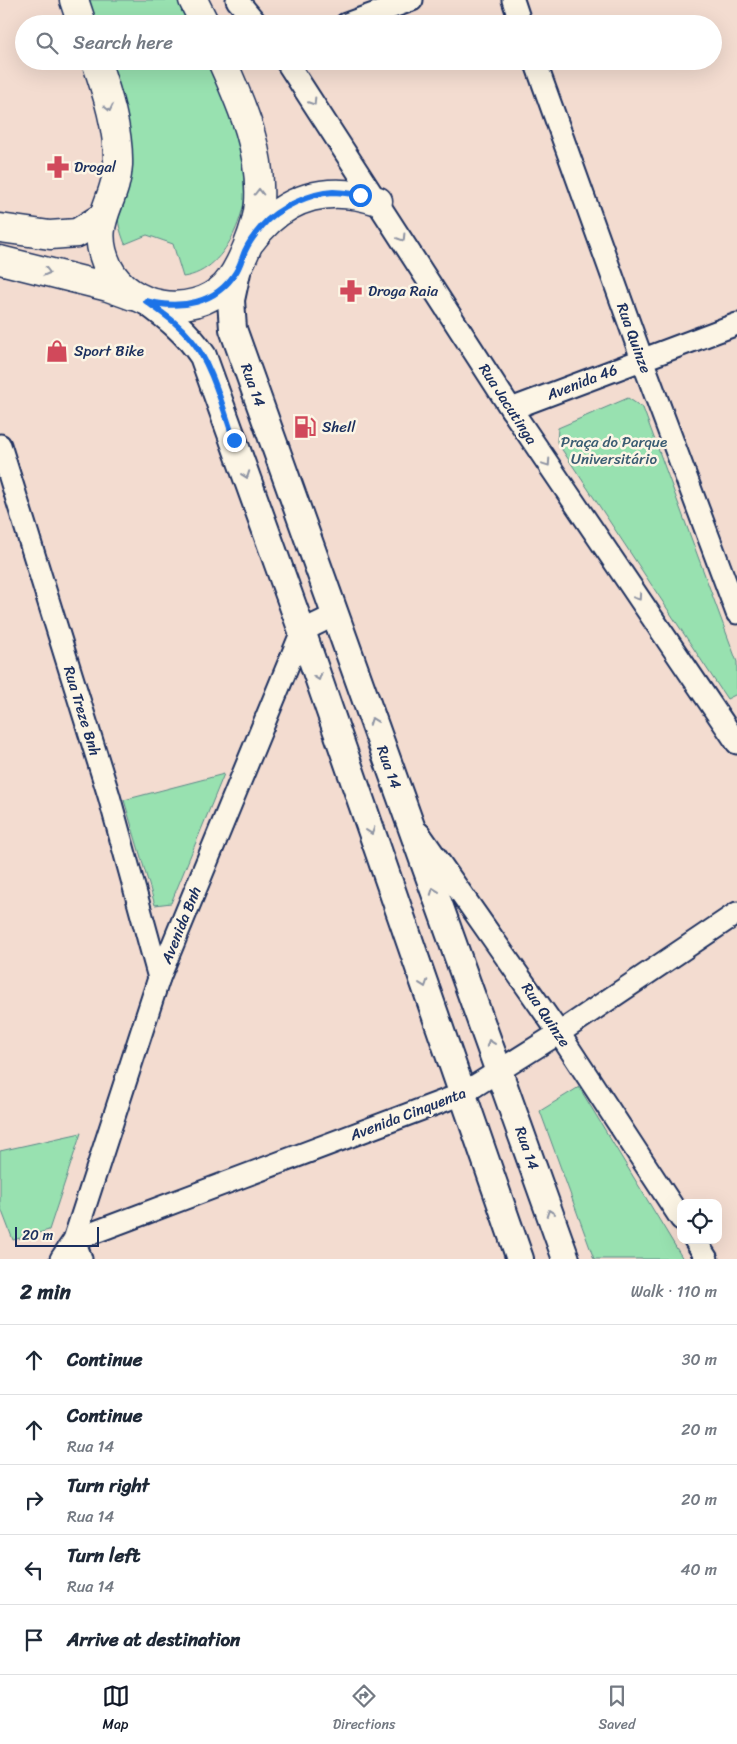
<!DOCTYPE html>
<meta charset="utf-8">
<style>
body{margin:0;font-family:Sriracha,sans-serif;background:#f6f6f7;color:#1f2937}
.controls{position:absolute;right:15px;bottom:15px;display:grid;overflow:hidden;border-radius:10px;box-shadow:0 5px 20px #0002}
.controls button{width:45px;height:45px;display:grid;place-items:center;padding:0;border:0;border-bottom:1px solid #e0e1e3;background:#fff;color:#1f2937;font:25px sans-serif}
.scale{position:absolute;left:15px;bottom:12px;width:84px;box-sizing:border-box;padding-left:5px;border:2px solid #1b2f5e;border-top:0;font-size:14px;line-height:18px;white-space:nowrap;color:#1b2f5e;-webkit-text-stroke:4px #fcf5e5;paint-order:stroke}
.stop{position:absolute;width:15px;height:15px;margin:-11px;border:4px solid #1a73e8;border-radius:50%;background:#fff}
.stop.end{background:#1a73e8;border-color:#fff;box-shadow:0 1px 5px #0008}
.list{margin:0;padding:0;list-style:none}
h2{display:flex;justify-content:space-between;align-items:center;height:65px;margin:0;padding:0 20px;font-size:21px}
h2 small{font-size:16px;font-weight:400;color:#747a83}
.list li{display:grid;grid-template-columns:32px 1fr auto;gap:15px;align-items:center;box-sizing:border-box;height:70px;padding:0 20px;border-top:1px solid #e0e1e3}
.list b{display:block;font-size:19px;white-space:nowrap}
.list p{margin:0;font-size:16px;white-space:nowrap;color:#747a83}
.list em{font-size:16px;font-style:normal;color:#747a83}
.icon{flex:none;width:28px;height:28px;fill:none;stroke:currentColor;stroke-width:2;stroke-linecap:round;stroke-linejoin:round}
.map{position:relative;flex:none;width:737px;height:1259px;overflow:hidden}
.search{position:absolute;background:#fff;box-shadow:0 5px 20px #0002;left:15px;right:15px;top:15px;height:55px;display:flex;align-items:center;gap:12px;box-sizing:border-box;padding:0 18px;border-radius:28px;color:#747a83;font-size:19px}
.sheet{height:415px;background:#fff}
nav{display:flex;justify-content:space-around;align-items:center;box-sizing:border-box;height:70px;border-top:1px solid #e0e1e3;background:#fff;font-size:14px;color:#747a83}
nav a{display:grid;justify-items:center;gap:2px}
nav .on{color:#111827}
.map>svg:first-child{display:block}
.green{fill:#98e1b0;stroke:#5a8887}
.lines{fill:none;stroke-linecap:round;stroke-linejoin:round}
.minor-casing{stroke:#1b2f5e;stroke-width:25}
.tertiary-casing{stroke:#1b2f5e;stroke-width:30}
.secondary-casing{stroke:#1b2f5e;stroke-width:31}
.minor{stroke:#fcf5e5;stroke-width:21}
.tertiary{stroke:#fcf5e5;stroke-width:26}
.secondary{stroke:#fcf5e5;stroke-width:28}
.oneway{stroke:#8c92a2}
.route{stroke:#1a73e8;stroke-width:6}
.labels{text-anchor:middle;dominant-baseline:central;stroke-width:5;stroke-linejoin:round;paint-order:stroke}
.poi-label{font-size:15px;fill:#1b2f5e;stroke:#fcf5e5;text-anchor:start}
.street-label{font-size:15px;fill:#1b2f5e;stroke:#fcf5e5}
.park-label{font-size:15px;fill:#3a5c72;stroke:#fcf5e5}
</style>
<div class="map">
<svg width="737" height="1259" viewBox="0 0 737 1259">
<rect width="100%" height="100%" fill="#f3dcd0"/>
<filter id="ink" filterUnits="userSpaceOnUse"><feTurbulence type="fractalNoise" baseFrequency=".02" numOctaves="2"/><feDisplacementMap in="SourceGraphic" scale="10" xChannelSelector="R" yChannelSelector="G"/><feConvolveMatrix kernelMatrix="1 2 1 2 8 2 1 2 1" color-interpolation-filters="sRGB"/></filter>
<g filter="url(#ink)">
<!-- green -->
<g class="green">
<path d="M 86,0 L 179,0 L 191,24 L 95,24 Z"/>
<path d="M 108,61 L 209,61 C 223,94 240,126 246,161 C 252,202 230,271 183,277 L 173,244 L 147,235 L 125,244 C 120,231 115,216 120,203 C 124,188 131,178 132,162 C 134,128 118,93 108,61 Z"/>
<path d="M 628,398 L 643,408 L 737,662 L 737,694 L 727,699 L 557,442 L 558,428 Z"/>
<path d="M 224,774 L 171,903 L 155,905 L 124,800 Z"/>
<path d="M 579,1087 L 683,1259 L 594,1259 L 540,1111 Z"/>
<path d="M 81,1133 L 49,1230 L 13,1240 L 0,1206 L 0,1151 Z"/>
</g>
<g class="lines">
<defs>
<g id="minor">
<path d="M 237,0 L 257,24"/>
<path d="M 513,0 L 521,24"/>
<path d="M 346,24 L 412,0"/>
<path d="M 286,61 L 511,409 L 737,743"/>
<path d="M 535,61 L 646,370 L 737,613"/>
<path d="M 511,409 L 737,324"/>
<path d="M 0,445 L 109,796 L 159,978"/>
<path d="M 419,833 L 559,1033 L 681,1219"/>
<path d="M 695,1240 L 707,1259"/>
<path d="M 61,1259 L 74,1240 L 159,978 L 302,631 L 335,615"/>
<path d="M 81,1259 L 74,1240 L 462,1094 L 559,1033 L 737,913"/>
</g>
<g id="tertiary">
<path d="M 237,272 L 231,300 L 233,329 L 566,1259"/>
<path d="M 146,301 C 169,318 187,332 203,356 L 302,631 L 520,1259"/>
</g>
<g id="secondary">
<path d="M 74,0 L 82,24"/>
<path d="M 193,0 L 205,24"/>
<path d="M 96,61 C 107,93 119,130 118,165 C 116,205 87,222 108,267 C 129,309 191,319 225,286 C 240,270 258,225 259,203 C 262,151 243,108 222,61"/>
<path d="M 0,228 L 50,235 L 77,233 L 101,218"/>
<path d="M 251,241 C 283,197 327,184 378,201"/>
<path d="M 0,260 L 108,287 L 133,296"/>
</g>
</defs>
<!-- minor casing -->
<use href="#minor" class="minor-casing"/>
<!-- tertiary casing -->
<use href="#tertiary" class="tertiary-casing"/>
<!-- secondary casing -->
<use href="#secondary" class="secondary-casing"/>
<!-- minor -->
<use href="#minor" class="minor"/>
<!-- tertiary -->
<use href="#tertiary" class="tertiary"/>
<!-- secondary -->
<use href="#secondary" class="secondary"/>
</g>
<!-- one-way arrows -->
<defs><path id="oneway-chevron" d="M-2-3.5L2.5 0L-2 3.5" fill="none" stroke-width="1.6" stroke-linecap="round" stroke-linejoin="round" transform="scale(1.25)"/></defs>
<g class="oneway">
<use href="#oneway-chevron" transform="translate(313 102) rotate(57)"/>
<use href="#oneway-chevron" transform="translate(109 108) rotate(78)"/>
<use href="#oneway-chevron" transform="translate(259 192) rotate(-90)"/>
<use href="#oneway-chevron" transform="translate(402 238) rotate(58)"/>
<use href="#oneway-chevron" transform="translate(47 272) rotate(14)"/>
<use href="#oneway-chevron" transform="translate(547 463) rotate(56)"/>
<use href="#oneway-chevron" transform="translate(246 475) rotate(70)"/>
<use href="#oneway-chevron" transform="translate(638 597) rotate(56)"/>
<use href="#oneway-chevron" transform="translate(318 677) rotate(71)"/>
<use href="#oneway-chevron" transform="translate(373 721) rotate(-110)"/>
<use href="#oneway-chevron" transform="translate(371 831) rotate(71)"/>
<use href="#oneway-chevron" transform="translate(434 891) rotate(-110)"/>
<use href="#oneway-chevron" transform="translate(424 984) rotate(71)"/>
<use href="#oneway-chevron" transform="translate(490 1043) rotate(-110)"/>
<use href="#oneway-chevron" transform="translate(550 1213) rotate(-109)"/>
</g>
</g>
<g class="lines" filter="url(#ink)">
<!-- route -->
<path class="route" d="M 234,440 C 223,409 212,363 190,338 C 178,323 162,313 146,301 C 180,310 216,304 236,272 C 240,266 242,258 245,251 C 249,242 256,233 262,226 C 277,208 311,193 333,192 C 342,192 351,194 360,195"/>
</g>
<!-- icons -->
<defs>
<symbol id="pharmacy-bare" viewBox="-9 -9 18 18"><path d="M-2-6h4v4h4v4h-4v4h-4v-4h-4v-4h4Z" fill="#d1495b" stroke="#fcf5e5" stroke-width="2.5" paint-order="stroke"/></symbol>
<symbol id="shop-bare" viewBox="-9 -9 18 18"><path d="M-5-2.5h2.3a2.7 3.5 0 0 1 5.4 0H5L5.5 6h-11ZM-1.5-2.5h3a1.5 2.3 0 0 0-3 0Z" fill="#d1495b" stroke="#fcf5e5" stroke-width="2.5" paint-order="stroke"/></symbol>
<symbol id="fuel-bare" viewBox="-9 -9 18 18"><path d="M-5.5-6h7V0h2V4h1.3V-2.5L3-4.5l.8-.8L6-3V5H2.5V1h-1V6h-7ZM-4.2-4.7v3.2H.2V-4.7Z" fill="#d1495b" stroke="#fcf5e5" stroke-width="2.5" paint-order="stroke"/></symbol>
</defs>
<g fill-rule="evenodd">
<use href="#pharmacy-bare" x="42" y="151" width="32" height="32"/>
<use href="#pharmacy-bare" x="335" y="275" width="32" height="32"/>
<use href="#shop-bare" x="41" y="335" width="32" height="32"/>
<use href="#fuel-bare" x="289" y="411" width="32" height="32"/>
</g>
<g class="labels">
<!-- poi labels -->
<g class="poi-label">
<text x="74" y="167">Drogal</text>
<text x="368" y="291">Droga Raia</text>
<text x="74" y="351">Sport Bike</text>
<text x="322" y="427">Shell</text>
</g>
<!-- street labels -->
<g class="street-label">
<text transform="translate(634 338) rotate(70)">Rua Quinze</text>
<text transform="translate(582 382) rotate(-21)">Avenida 46</text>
<text transform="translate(253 385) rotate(70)">Rua 14</text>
<text transform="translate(508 404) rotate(57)">Rua Jacutinga</text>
<text transform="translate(82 711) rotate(73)">Rua Treze Bnh</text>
<text transform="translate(389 767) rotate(70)">Rua 14</text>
<text transform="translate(181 925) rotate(-68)">Avenida Bnh</text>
<text transform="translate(546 1015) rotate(56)">Rua Quinze</text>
<text transform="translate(408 1114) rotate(-21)">Avenida Cinquenta</text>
<text transform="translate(527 1148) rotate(71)">Rua 14</text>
</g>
<!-- park labels -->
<g class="park-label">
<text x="614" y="442">Praça do Parque<tspan x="614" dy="17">Universitário</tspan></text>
</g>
</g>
</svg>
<div class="controls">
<button><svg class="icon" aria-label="locate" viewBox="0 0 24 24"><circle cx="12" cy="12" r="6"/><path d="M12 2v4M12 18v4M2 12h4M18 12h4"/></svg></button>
</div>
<div class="scale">20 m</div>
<div class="stop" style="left:360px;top:195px"></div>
<div class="stop end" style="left:234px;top:440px"></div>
<div class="search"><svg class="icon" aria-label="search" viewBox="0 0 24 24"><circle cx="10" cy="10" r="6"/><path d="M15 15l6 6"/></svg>Search here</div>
</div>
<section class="sheet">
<h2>2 min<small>Walk · 110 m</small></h2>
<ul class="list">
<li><svg class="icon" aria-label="ahead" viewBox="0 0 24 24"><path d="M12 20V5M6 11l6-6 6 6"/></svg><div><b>Continue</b></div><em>30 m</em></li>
<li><svg class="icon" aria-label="ahead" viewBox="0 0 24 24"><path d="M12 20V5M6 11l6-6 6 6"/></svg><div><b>Continue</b><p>Rua 14</p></div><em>20 m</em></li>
<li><svg class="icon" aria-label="right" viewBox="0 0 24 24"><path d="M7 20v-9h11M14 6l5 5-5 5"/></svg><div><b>Turn right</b><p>Rua 14</p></div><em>20 m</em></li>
<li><svg class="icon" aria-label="left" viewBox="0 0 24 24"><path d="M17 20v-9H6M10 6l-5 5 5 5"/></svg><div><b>Turn left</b><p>Rua 14</p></div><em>40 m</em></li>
<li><svg class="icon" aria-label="arrive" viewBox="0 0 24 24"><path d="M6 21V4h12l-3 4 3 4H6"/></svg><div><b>Arrive at destination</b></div></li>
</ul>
</section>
<nav>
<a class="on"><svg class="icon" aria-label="map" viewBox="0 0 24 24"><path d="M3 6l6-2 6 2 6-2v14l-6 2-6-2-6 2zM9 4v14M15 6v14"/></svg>Map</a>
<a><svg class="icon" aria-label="directions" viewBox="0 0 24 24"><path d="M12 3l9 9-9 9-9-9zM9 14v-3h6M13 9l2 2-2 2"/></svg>Directions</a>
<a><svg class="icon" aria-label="saved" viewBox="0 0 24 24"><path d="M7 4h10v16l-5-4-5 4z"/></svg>Saved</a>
</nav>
